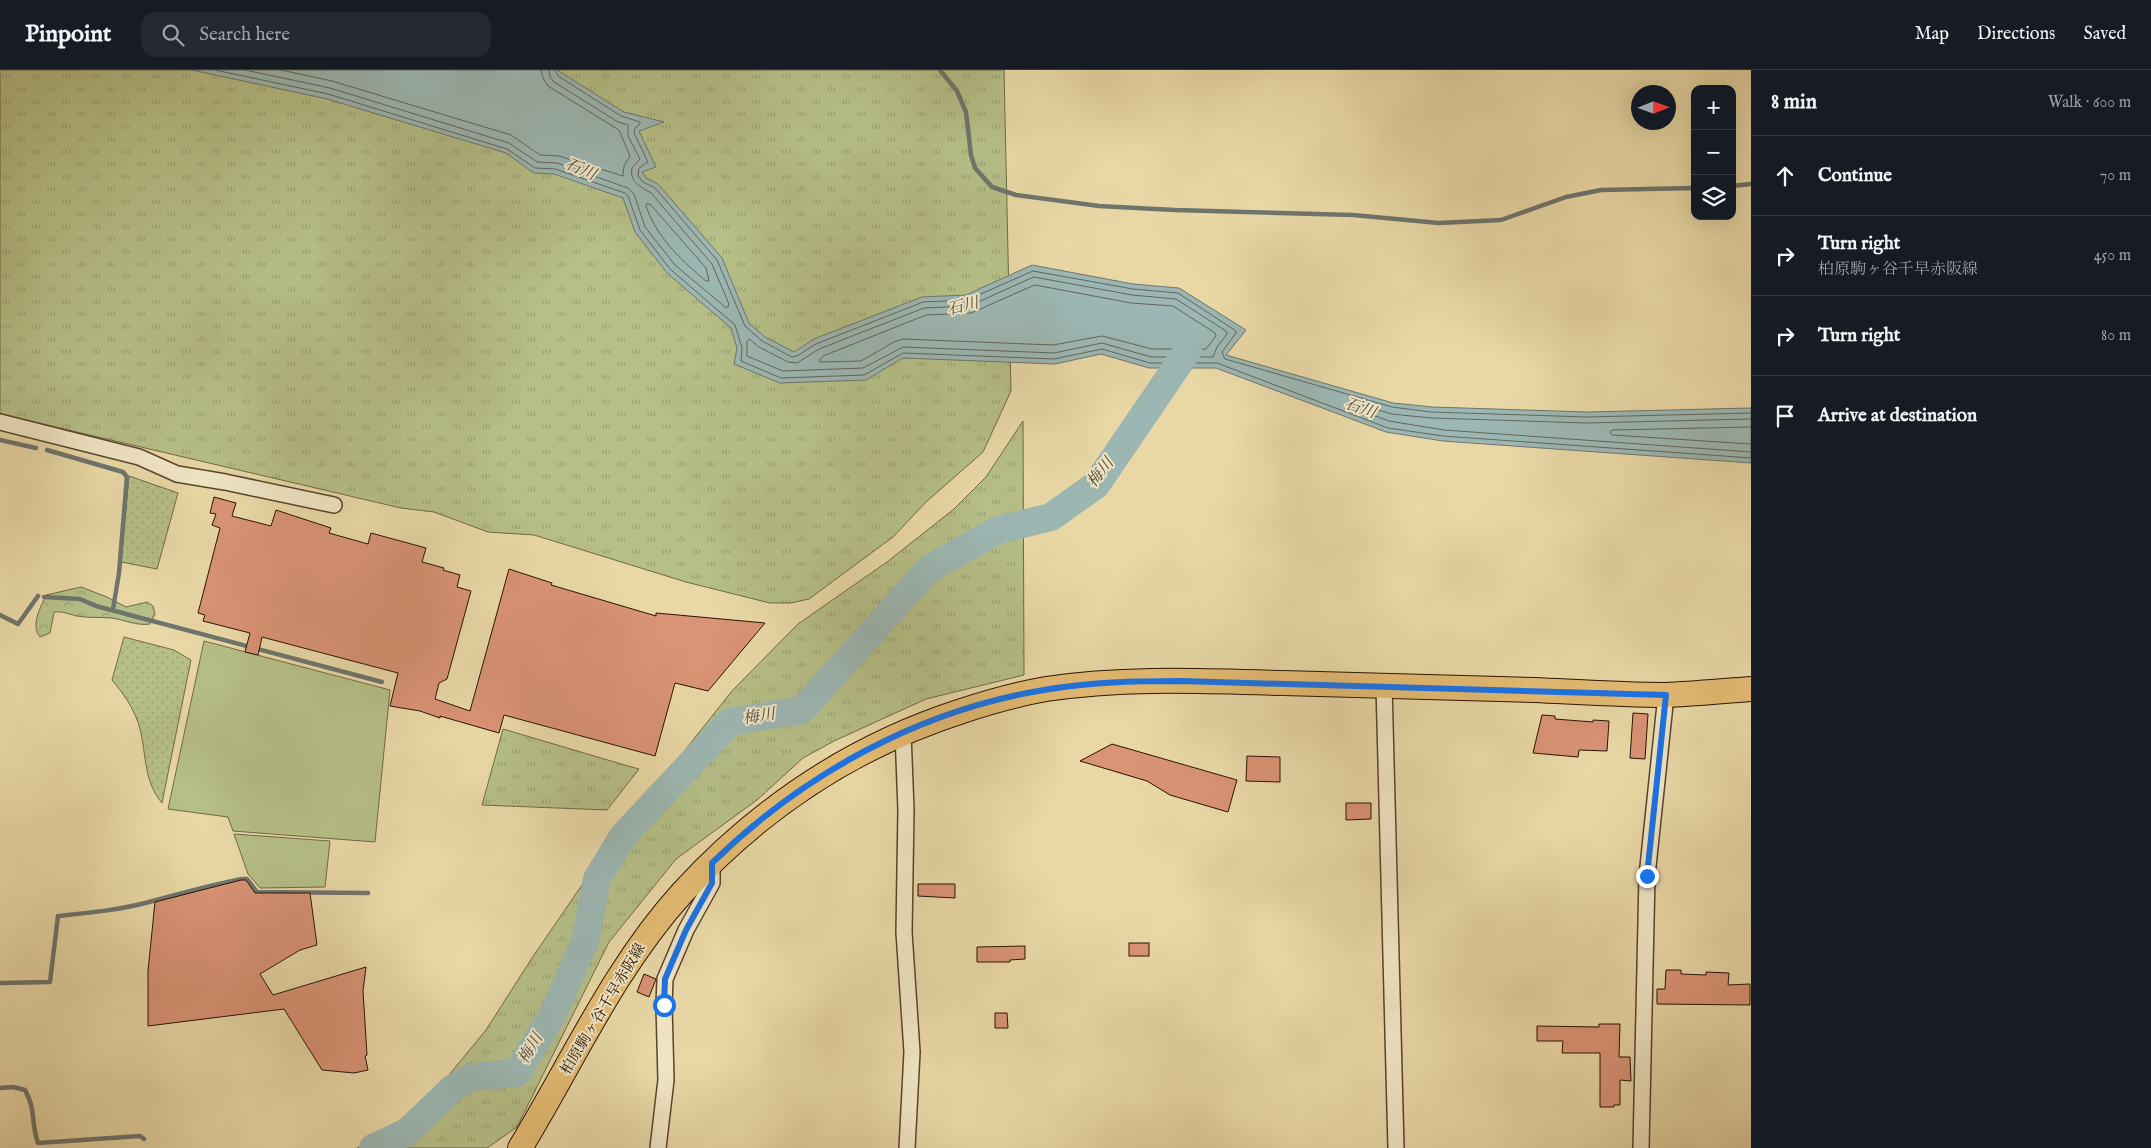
<!DOCTYPE html>
<meta charset="utf-8">
<style>
body{margin:0;font-family:"IM FELL English","Noto Serif JP",serif;background:#242831;color:#f1f3f6}
.controls{position:absolute;right:15px;top:15px;display:grid;overflow:hidden;border-radius:10px;box-shadow:0 5px 20px #0002}
.controls button{width:45px;height:45px;display:grid;place-items:center;padding:0;border:0;border-bottom:1px solid #363941;background:#171b24;color:#f1f3f6;font:25px sans-serif}
.compass{position:absolute;left:1631px;top:15px;width:45px;height:45px;border-radius:50%;background:#171b24;box-shadow:0 5px 20px #0002;rotate:89deg}
.stop{position:absolute;width:15px;height:15px;margin:-11px;border:4px solid #1a73e8;border-radius:50%;background:#fff}
.stop.end{background:#1a73e8;border-color:#fff;box-shadow:0 1px 5px #0008}
.list{margin:0;padding:0;list-style:none}
h2{display:flex;justify-content:space-between;align-items:center;height:65px;margin:0;padding:0 20px;font-size:21px}
h2 small{font-size:16px;font-weight:400;color:#9ea1a6}
.list li{display:grid;grid-template-columns:32px 1fr auto;gap:15px;align-items:center;box-sizing:border-box;height:80px;padding:0 20px;border-top:1px solid #363941}
.list b{display:block;font-size:19px;white-space:nowrap}
.list p{margin:0;font-size:16px;white-space:nowrap;color:#9ea1a6}
.list em{font-size:16px;font-style:normal;color:#9ea1a6}
.icon{flex:none;width:28px;height:28px;fill:none;stroke:currentColor;stroke-width:2;stroke-linecap:round;stroke-linejoin:round}
.map{position:relative;flex:none;width:1751px;height:1078px;overflow:hidden}
header{display:flex;align-items:center;gap:30px;box-sizing:border-box;height:70px;padding:0 25px;background:#171b24;border-bottom:1px solid #363941}
header strong{font-size:24px}
nav{display:flex;gap:28px;margin-inline-start:auto;font-size:18px}
.search{width:350px;height:45px;background:#242831;display:flex;align-items:center;gap:12px;box-sizing:border-box;padding:0 18px;border-radius:15px;color:#9ea1a6;font-size:19px}
main{display:flex}
aside{flex:1;background:#171b24}
.map>svg:first-child{display:block}
.grass{fill:url(#grass-tufts);stroke:#6f6945}
.forest{fill:url(#forest-crowns);stroke:#6f6945}
.garden{fill:url(#garden-dots);stroke:#6f6945}
.pitch{fill:#b6bf87;stroke:#6f6945}
.water{fill:#9cb7b3;stroke:#6e756d}
.lines{fill:none;stroke-linecap:round;stroke-linejoin:round}
.shore{stroke:#62655b;stroke-width:1}
.stream{stroke:#6e756d;stroke-width:4.5}
.river{stroke:#9cb7b3;stroke-width:28}
.building{fill:#d99375;stroke:#281303}
.minor-casing{stroke:#58442c;stroke-width:18}
.primary-casing{stroke:#281303;stroke-width:26}
.minor{stroke:#f1e6c5;stroke-width:15}
.primary{stroke:#e4bc73;stroke-width:24}
.route{stroke:#1a73e8;stroke-width:6}
.labels{text-anchor:middle;dominant-baseline:central;stroke-width:4;stroke-linejoin:round;paint-order:stroke}
.street-label{font-size:15px;fill:#281303;stroke:#f1e6c5}
.water-label{font-size:16px;font-style:italic;fill:#514c41;stroke:#f1e6c5}
</style>
<header>
<strong>Pinpoint</strong>
<div class="search"><svg class="icon" aria-label="search" viewBox="0 0 24 24"><circle cx="10" cy="10" r="6"/><path d="M15 15l6 6"/></svg>Search here</div>
<nav><a>Map</a><a>Directions</a><a>Saved</a></nav>
</header>
<main>
<div class="map">
<svg width="1751" height="1078" viewBox="0 0 1751 1078">
<defs>
<pattern id="grass-tufts" width="24" height="20" patternUnits="userSpaceOnUse" patternTransform="scale(1.25)"><rect width="24" height="20" fill="#b6bf87"/><path d="M3 7l-1-3M5 7V3M7 7l1-3M15 17l-1-3M17 17v-4M19 17l1-3" fill="none" stroke="#9ca373"/></pattern>
<pattern id="forest-crowns" width="20" height="18" patternUnits="userSpaceOnUse" patternTransform="scale(1.25)"><rect width="20" height="18" fill="#b6bf87"/><path d="M2 6a3 3 0 1 1 6 0M12 15a3 3 0 1 1 6 0" fill="none" stroke="#9ca373"/></pattern>
<pattern id="garden-dots" width="8" height="8" patternUnits="userSpaceOnUse" patternTransform="scale(1.25)"><rect width="8" height="8" fill="#b6bf87"/><path d="M2 2h.1M6 6h.1" fill="none" stroke="#9ca373" stroke-width="1.8" stroke-linecap="round"/></pattern>
</defs>
<rect width="100%" height="100%" fill="#e9d8a6"/>
<filter id="stains"><feTurbulence type="fractalNoise" baseFrequency=".004" numOctaves="4"/><feColorMatrix values="0 0 0 0 .2 0 0 0 0 .09 0 0 0 0 .02 0 0 0 .5 -.17"/></filter>
<radialGradient id="worn" r=".72"><stop offset=".6" stop-color="#630" stop-opacity="0"/><stop offset="1" stop-color="#630" stop-opacity=".3"/></radialGradient>
<!-- grass -->
<g class="grass">
<path d="M 0,0 L 1004,0 L 1011,321 L 983,382 L 926,432 L 893,467 L 809,529 L 791,533 L 770,533 L 686,512 L 534,465 L 488,462 L 434,442 L 401,438 L 0,344 Z"/>
<path d="M 1023,351 L 1024,605 L 926,629 L 834,671 L 803,688 L 757,730 L 676,789 L 609,872 L 517,1057 L 487,1078 L 357,1078 L 380,1067 L 421,1039 L 486,960 L 532,888 L 645,723 L 682,684 L 732,621 L 798,554 L 887,492 L 954,439 L 986,407 Z"/>
<path d="M 503,659 L 628,696 L 639,699 L 607,740 L 482,735 Z"/>
</g>
<!-- forest -->
<path class="forest" d="M 81,517 L 107,527 L 126,537 L 147,532 L 153,536 L 155,544 L 150,554 C 137,556 125,550 112,548 C 100,547 88,548 77,546 C 68,544 63,541 54,542 L 50,563 L 40,567 C 30,555 41,537 46,525 Z"/>
<!-- garden -->
<g class="garden">
<path d="M 129,406 L 178,423 L 157,499 L 121,492 Z"/>
<path d="M 124,567 L 174,580 L 191,590 L 162,733 C 142,710 147,679 138,652 C 132,636 123,623 112,610 Z"/>
</g>
<!-- pitch -->
<g class="pitch">
<path d="M 204,571 L 390,620 L 375,772 L 233,761 L 228,747 L 168,739 Z"/>
<path d="M 234,764 L 330,771 L 325,817 L 260,818 L 248,804 Z"/>
</g>
<!-- water -->
<path class="water" d="M 192,0 L 557,0 L 624,42 L 664,52 L 639,61 L 656,97 L 642,102 L 646,108 L 658,114 L 722,188 L 749,253 L 765,267 L 794,282 L 814,269 L 922,227 L 966,225 L 1032,195 L 1133,214 L 1179,218 L 1246,260 L 1226,285 L 1393,333 L 1432,337 L 1587,342 L 1751,338 L 1751,393 L 1443,371 L 1386,362 L 1216,298 L 1149,298 L 1101,284 L 1055,294 L 903,288 L 866,310 L 780,313 L 734,294 L 737,278 L 731,258 L 667,203 L 635,162 L 623,128 L 554,104 L 534,103 L 506,83 L 327,29 Z"/>
<g class="lines">
<!-- shore -->
<g class="shore">
<path d="M 215,0 L 328,24 L 507,79 L 535,98 L 555,99 L 625,123 L 628,126 L 640,160 L 670,199 L 735,255 L 742,278 L 741,291 L 781,308 L 864,305 L 903,283 L 1054,289 L 1102,279 L 1150,293 L 1217,293 L 1388,358 L 1443,366 L 1751,388"/>
<path d="M 245,0 L 330,18 L 509,73 L 537,92 L 557,93 L 628,118 L 634,124 L 645,157 L 675,195 L 725,237 L 728,237 L 729,234 L 712,194 L 651,123 C 641,117 629,112 632,98 L 640,89 L 628,66 L 628,55 L 618,52 L 554,12 L 550,7 L 549,0"/>
<path d="M 281,0 L 332,11 L 511,65 L 540,85 L 559,86 L 623,106 L 624,96 L 630,86 L 619,60 L 548,16 L 543,8 L 541,0"/>
<path d="M 555,0 L 558,6 L 621,46 L 640,52 L 640,54 L 635,58 L 634,63 L 648,92 L 639,98 L 638,106 L 643,112 L 655,118 L 717,190 L 745,256 L 762,271 L 792,287 L 797,286 L 816,274 L 923,232 L 967,230 L 1033,201 L 1133,219 L 1178,223 L 1236,261 L 1236,263 L 1222,282 L 1225,289 L 1392,337 L 1431,342 L 1587,347 L 1751,343"/>
<path d="M 647,134 L 650,134 L 706,198 L 709,211 L 706,211 C 681,190 657,168 646,136 Z"/>
<path d="M 1034,207 L 1132,225 L 1176,229 L 1226,261 L 1227,264 L 1217,277 L 1213,287 L 1151,287 L 1102,273 L 1054,283 L 903,277 L 863,298 L 783,301 L 747,286 L 747,271 L 749,269 L 759,277 L 788,292 L 797,293 L 819,279 L 924,238 L 969,236 Z"/>
<path d="M 1035,215 L 1131,233 L 1173,236 L 1215,263 L 1216,266 L 1206,279 L 1152,279 L 1102,266 L 1053,275 L 903,269 L 894,272 L 861,291 L 821,292 L 819,291 L 823,286 L 926,245 L 971,243 Z"/>
<path d="M 1751,349 L 1587,353 L 1431,348 L 1392,344 L 1354,333 L 1351,335 L 1353,338 L 1389,351 L 1444,360 L 1751,382"/>
<path d="M 1751,357 L 1612,360 L 1610,362 L 1612,365 L 1751,374"/>
</g>
<!-- stream -->
<g class="stream">
<path d="M 940,0 L 957,21 L 966,42 L 971,85 L 975,98 L 992,117 L 1016,125 L 1099,136 L 1175,140 L 1353,145 L 1439,153 L 1501,150 L 1566,127 L 1601,120 L 1695,118"/>
<path d="M 1732,116 L 1751,114"/>
<path d="M 0,370 L 36,378"/>
<path d="M 47,380 L 123,402 L 127,407 L 119,503 L 113,539"/>
<path d="M 44,527 L 80,529 L 96,536 L 382,612"/>
<path d="M 0,545 L 18,554 L 38,526"/>
<path d="M 0,913 L 50,912 L 58,846 C 88,843 120,840 149,832 C 180,824 210,815 242,809 L 247,809 L 257,822 L 368,823"/>
<path d="M 0,1018 L 13,1017 L 25,1020 C 36,1039 31,1054 38,1073 L 140,1066 L 144,1069"/>
</g>
<!-- river -->
<path class="river" d="M 373,1078 L 407,1062 L 452,1019 L 472,1007 L 517,1003 L 555,940 L 585,871 L 597,809 L 623,766 L 730,652 L 802,640 L 929,499 L 998,460 L 1051,447 L 1096,415 L 1188,280"/>
</g>
<!-- building -->
<g class="building">
<path d="M 214,427 L 236,433 L 232,446 L 271,456 L 276,440 L 331,458 L 329,463 L 368,474 L 371,463 L 426,478 L 422,492 L 444,498 L 443,500 L 460,505 L 457,517 L 471,521 L 447,609 L 439,613 L 435,629 L 470,641 L 509,499 L 552,513 L 551,515 L 656,546 L 656,543 L 765,553 L 708,621 L 675,613 L 655,686 L 504,645 L 499,663 L 440,646 L 440,648 L 420,641 L 390,636 L 398,603 L 262,567 L 258,585 L 245,582 L 250,563 L 203,551 L 205,545 L 198,543 L 220,458 L 212,455 L 216,444 L 210,443 Z"/>
<path d="M 1633,643 L 1648,644 L 1645,689 L 1630,688 Z"/>
<path d="M 1542,645 L 1555,646 L 1555,649 L 1593,652 L 1593,650 L 1609,651 L 1607,681 L 1579,680 L 1578,687 L 1533,683 Z"/>
<path d="M 1112,674 L 1237,710 L 1228,742 L 1170,725 L 1147,711 L 1080,691 Z"/>
<path d="M 1247,686 L 1280,687 L 1280,712 L 1246,711 Z"/>
<path d="M 1346,733 L 1371,733 L 1371,749 L 1346,750 Z"/>
<path d="M 241,810 L 246,810 L 255,823 L 310,823 L 317,875 L 300,880 L 260,904 L 273,925 L 366,897 L 363,921 L 367,985 L 365,986 L 368,1000 L 354,1003 L 322,1000 L 284,939 L 148,956 L 148,901 L 155,832 Z"/>
<path d="M 918,814 L 955,814 L 955,828 L 918,826 Z"/>
<rect x="1129" y="873" width="20" height="13"/>
<path d="M 1025,876 L 1025,889 L 1010,890 L 1010,892 L 977,892 L 977,877 Z"/>
<path d="M 1666,900 L 1681,900 L 1681,904 L 1706,905 L 1706,902 L 1729,903 L 1728,915 L 1750,914 L 1750,935 L 1657,934 L 1657,919 L 1665,919 Z"/>
<path d="M 644,904 L 656,909 L 649,927 L 637,922 Z"/>
<path d="M 995,943 L 1007,943 L 1008,958 L 995,958 Z"/>
<path d="M 1599,954 L 1620,954 L 1619,987 L 1630,987 L 1631,1011 L 1620,1010 L 1620,1035 L 1614,1035 L 1614,1037 L 1600,1037 L 1600,983 L 1562,983 L 1563,971 L 1537,971 L 1537,956 L 1599,957 Z"/>
</g>
<g class="lines">
<defs>
<g id="minor">
<path d="M 0,352 L 139,387 L 177,404 L 225,412 L 334,435"/>
<path d="M 1384,615 L 1396,1078"/>
<path d="M 903,663 L 906,740 L 904,862 L 912,982 L 907,1078"/>
<path d="M 658,1078 L 666,1010 L 664,935 L 665,909 L 686,860 L 712,813 L 712,793"/>
<path d="M 1641,1078 L 1647,806 L 1666,625"/>
</g>
<path id="primary" d="M 520,1078 C 572,993 614,898 682,823 C 759,739 853,676 962,641 C 989,632 1018,624 1046,619 C 1125,607 1204,611 1283,613 C 1367,615 1451,618 1535,620 C 1578,622 1622,625 1665,625 C 1693,624 1722,621 1751,619"/>
</defs>
<!-- minor casing -->
<use href="#minor" class="minor-casing"/>
<!-- primary casing -->
<use href="#primary" class="primary-casing"/>
<!-- minor -->
<use href="#minor" class="minor"/>
<!-- primary -->
<use href="#primary" class="primary"/>
</g>
<g class="lines">
<!-- route -->
<path class="route" d="M 664,935 L 665,909 L 686,860 L 712,813 L 712,793 C 802,705 919,640 1044,620 C 1089,612 1135,611 1181,611 L 1666,625 L 1647,806"/>
</g>
<g class="labels">
<!-- street labels -->
<g class="street-label">
<text transform="translate(603 939) rotate(-59)">柏原駒ヶ谷千早赤阪線</text>
</g>
<!-- water labels -->
<g class="water-label">
<text transform="translate(580 100) rotate(23)">石川</text>
<text transform="translate(963 237) rotate(-14)">石川</text>
<text transform="translate(1360 339) rotate(19)">石川</text>
<text transform="translate(1101 403) rotate(-51)">梅川</text>
<text transform="translate(759 647) rotate(-9)">梅川</text>
<text transform="translate(531 979) rotate(-59)">梅川</text>
</g>
</g>
<rect width="100%" height="100%" filter="url(#stains)"/>
<rect width="100%" height="100%" fill="url(#worn)"/>
</svg>
<div class="controls">
<button>+</button>
<button>−</button>
<button><svg class="icon" aria-label="layers" viewBox="0 0 24 24"><path d="M12 4l9 5-9 5-9-5zM3 14l9 5 9-5"/></svg></button>
</div>
<svg class="compass" viewBox="-18 -18 36 36"><path d="M0-13l5 13h-10z" fill="#e53935"/><path d="M0 13l5-13h-10z" fill="#9ea1a6"/></svg>
<div class="stop" style="left:664px;top:935px"></div>
<div class="stop end" style="left:1647px;top:806px"></div>
</div>
<aside>
<h2>8 min<small>Walk · 600 m</small></h2>
<ul class="list">
<li><svg class="icon" aria-label="ahead" viewBox="0 0 24 24"><path d="M12 20V5M6 11l6-6 6 6"/></svg><div><b>Continue</b></div><em>70 m</em></li>
<li><svg class="icon" aria-label="right" viewBox="0 0 24 24"><path d="M7 20v-9h11M14 6l5 5-5 5"/></svg><div><b>Turn right</b><p>柏原駒ヶ谷千早赤阪線</p></div><em>450 m</em></li>
<li><svg class="icon" aria-label="right" viewBox="0 0 24 24"><path d="M7 20v-9h11M14 6l5 5-5 5"/></svg><div><b>Turn right</b></div><em>80 m</em></li>
<li><svg class="icon" aria-label="arrive" viewBox="0 0 24 24"><path d="M6 21V4h12l-3 4 3 4H6"/></svg><div><b>Arrive at destination</b></div></li>
</ul>
</aside>
</main>
